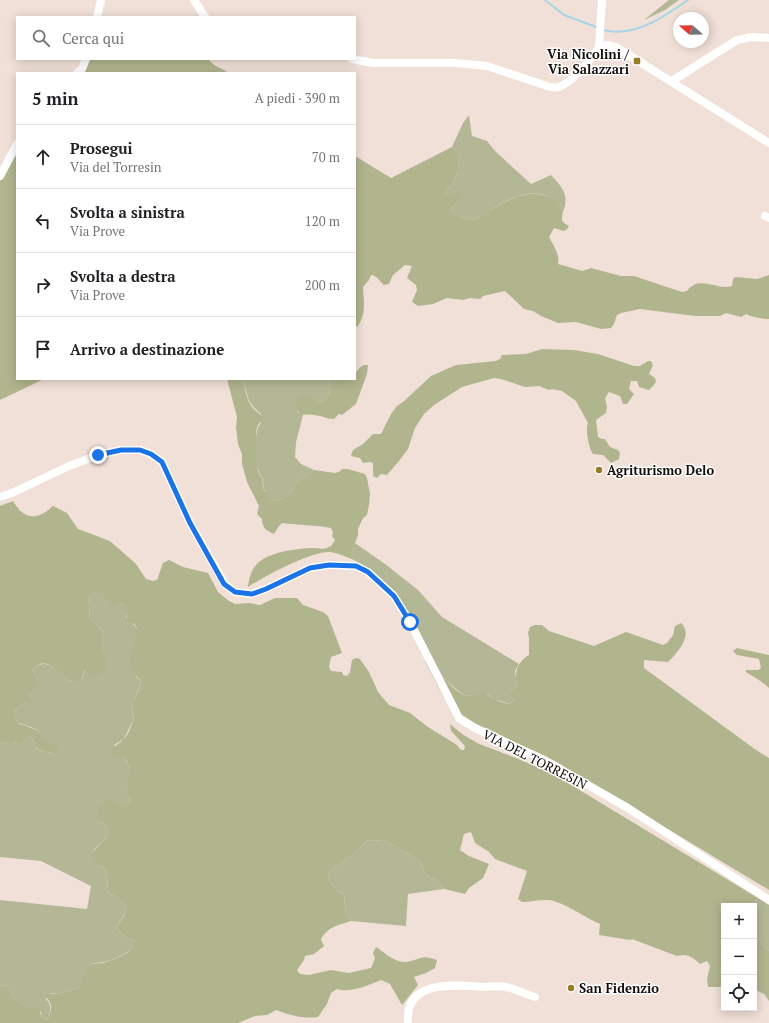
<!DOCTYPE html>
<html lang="it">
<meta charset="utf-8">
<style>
body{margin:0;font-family:"PT Serif",serif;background:#f2f2f2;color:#202124}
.controls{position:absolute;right:12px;bottom:12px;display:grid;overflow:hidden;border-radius:0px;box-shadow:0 2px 10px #0003}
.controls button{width:36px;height:36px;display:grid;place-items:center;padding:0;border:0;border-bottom:1px solid #e0e0e0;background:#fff;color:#202124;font:20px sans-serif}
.compass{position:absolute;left:673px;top:12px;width:36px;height:36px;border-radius:50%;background:#fff;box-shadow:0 2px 10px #0003;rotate:290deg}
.stop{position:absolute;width:12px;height:12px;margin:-9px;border:3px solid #1a73e8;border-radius:50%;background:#fff}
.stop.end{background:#1a73e8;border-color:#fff;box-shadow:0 1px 4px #0008}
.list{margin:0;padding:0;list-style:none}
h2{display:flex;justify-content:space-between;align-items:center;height:52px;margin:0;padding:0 16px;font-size:17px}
h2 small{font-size:13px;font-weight:400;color:#757577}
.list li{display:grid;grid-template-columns:26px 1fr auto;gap:12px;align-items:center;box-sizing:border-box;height:64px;padding:0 16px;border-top:1px solid #e0e0e0}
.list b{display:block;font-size:15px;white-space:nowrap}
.list p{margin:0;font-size:13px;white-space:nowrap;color:#757577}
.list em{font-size:13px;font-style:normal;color:#757577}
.icon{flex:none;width:22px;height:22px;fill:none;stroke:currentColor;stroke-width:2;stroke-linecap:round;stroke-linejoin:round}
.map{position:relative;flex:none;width:769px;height:1023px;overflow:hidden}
.search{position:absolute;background:#fff;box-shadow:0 2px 10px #0003;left:16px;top:16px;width:340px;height:44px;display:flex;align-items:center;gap:10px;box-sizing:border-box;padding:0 14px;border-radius:0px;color:#757577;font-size:15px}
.panel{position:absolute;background:#fff;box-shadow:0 2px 10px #0003;left:16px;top:72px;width:340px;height:308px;border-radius:0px}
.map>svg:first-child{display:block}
.green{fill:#b4b795}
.forest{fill:#b1b58e}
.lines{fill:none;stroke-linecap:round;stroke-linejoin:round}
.stream{stroke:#a7d5e5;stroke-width:2}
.minor{stroke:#fff;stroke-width:8}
.route{stroke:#1a73e8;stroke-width:5}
.poi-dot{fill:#977d25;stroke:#fff;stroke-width:1.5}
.labels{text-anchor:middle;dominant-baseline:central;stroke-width:3;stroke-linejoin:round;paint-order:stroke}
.poi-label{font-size:13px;font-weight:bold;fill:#130e0b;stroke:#fff;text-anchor:start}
.street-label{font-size:13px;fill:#130e0b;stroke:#fff}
</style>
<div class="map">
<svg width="769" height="1023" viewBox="0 0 769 1023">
<rect width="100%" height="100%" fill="#f0e0d7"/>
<!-- green -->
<g class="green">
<path d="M 669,0 L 679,0 L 665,10 L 644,20 Z"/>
<path d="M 469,115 L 472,136 L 487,141 L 495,151 L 531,184 L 551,175 C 562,187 570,195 563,212 C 559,202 557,202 549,197 C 531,188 510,198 494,208 C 488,212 482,217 475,219 C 468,220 457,217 452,212 L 451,208 L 459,201 L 445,195 L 445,191 C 457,183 465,157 452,147 L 463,123 Z"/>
<path d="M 242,379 L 330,379 C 329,388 330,401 320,402 L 312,397 L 297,411 L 300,415 L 303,415 L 296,442 L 295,457 L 301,464 L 314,470 L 294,485 L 292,491 L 284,498 L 276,501 L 272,500 C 269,498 267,496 265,493 C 263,488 264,482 262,477 C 261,475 259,474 259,472 C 255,462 253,430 261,423 L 261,414 C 244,400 250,396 242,379 Z"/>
<path d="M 355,543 L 385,564 L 418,590 L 442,617 L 519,664 L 515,671 L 517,686 L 510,691 L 511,695 L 515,699 L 510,704 L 494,699 L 487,694 L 467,696 L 463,695 L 447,681 L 433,665 L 395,601 L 361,564 L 354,560 L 351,554 Z"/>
<path d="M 102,592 L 105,597 L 107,602 L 116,607 L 121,603 C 126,607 127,610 126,617 L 138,629 L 136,677 L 141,681 C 139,694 128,703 134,718 L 124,739 L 114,745 C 122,755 132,764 130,777 C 129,783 126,787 126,793 L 130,797 L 129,803 L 118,807 L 98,821 L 104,824 L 109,833 C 106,841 99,843 94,850 L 98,865 L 103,867 L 108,877 L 107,889 L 110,894 C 133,904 128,909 116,928 L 124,936 L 134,941 L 134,947 C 125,956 105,964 93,963 L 79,988 L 62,993 L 51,993 L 46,999 C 53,1006 50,1012 47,1020 L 42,1018 L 41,1012 L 27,1009 L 23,1004 L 18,1002 L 13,998 L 9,988 L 4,985 L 0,986 L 0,900 L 87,909 L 91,886 L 41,861 L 0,857 L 0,744 L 11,741 L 16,743 L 31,736 C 33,740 34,743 35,746 C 38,752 46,751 51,753 L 58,747 C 54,744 49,742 44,739 C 41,736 39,731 36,729 C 28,725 10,725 16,710 C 18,705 21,704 26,703 L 28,694 L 37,681 L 33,670 C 45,655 61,672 71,682 L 81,680 L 86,669 L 105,663 L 105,652 L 102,647 L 103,635 L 101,630 L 89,617 L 90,606 L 88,600 C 91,594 95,593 102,592 Z"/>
<path d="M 368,840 L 385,841 L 397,847 L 420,861 L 425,874 L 439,881 L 444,889 L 408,894 L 406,926 L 351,921 L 346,916 L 344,895 C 336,891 332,885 328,877 L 331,870 L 356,852 Z"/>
<path d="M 758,898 L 769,905 L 769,951 C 762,946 760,939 754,932 L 754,906 L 751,906 Z"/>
</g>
<!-- forest -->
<g class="forest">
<path d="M 88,59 L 208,59 L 214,65 L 226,71 L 227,73 L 78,73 Z"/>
<path d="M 17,144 L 17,379 L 44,379 L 0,400 L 0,177 Z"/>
<path d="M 452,147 C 463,155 459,172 453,182 C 450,188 444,190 445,195 L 450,196 L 456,192 L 461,194 L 459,201 L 451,208 L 452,212 C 457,217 468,220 475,219 C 481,217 486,213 491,210 C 507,200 527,189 546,196 C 556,199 560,202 563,212 C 561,220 561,222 569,226 L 567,229 L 564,231 L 554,228 L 549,237 C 553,245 560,254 558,264 L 562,265 L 582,271 L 591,268 L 621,276 L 634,276 L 682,292 L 687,291 C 699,274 718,291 732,286 L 733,279 L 735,277 L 757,279 L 769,275 L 769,319 C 762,319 752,317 746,314 L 741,317 L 726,313 L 720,316 L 695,316 L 640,309 L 621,313 L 617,315 L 614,324 L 611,328 L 601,329 L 576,322 L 558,323 L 541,316 L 533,311 L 524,309 L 505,291 L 483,296 L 480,299 L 470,298 L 463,300 L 447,298 L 433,304 L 418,306 L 412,302 L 417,290 L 416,285 L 407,278 L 412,266 L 405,265 L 393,275 L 389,284 L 384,285 C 379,281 378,276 371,275 L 369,280 L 363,287 C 364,301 366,314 358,326 L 355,327 L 355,156 L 391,178 Z"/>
<path d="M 542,349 L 574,350 L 598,354 L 634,366 L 640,366 L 648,361 L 651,361 L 653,365 L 649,374 L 655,378 L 656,382 L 653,386 L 649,390 L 639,387 L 637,381 L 631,381 L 629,389 L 634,394 L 627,404 L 623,404 L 620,396 L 609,392 L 605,398 L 607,407 L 606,413 L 596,420 L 598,437 L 602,439 L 605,439 L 610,447 L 618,450 L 620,453 L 619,459 L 611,463 L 603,455 L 593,454 C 589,449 585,429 588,423 L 576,401 L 562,391 L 551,389 L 549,390 L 539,386 L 525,387 L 501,379 L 494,378 L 462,387 L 434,405 L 424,414 L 415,428 L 408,449 L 399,461 L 387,475 L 381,474 L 377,478 L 373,476 L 373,463 L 370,462 L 363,463 L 360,458 L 351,456 L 353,450 L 363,444 L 373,434 L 381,434 L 391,414 L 397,406 L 403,402 L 431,376 L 456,365 L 496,361 L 500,359 L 502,355 L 526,354 Z"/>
<path d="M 364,365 L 368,365 L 367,374 L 356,404 L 342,415 L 339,414 L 334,419 C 326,419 321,415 313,415 C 310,414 304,415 300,415 C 295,408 295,403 299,396 C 308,394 313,397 320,402 C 330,401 329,388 330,379 L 355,379 C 355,373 358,368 364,365 Z"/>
<path d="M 227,379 L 242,379 C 246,388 246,399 252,407 C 256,412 261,413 263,419 L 258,425 L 256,432 L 256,454 L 258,472 L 262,478 L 264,491 L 272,500 L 276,501 L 284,498 L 292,491 L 294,485 L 314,470 L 335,473 L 339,472 L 342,469 L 348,469 L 365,474 L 367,478 L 370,494 L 369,505 L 367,515 L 363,518 L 358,529 L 358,535 L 351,554 L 354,560 C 347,557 338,553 330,552 C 311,551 265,576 248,587 C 249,579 251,570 257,564 C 268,552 295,549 311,548 C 316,548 325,550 329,547 C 332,546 333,543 335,540 L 332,536 L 333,532 L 331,528 C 315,525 299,525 282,523 L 279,526 L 274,534 C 266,531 262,527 262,519 L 257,514 L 259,506 L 247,482 L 242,464 L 242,454 L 238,444 L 236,427 L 237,417 Z"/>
<path d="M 13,501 C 24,520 37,521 53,506 L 67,513 L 78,529 L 110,541 L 136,564 L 146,579 L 153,581 L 157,580 L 163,563 L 169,560 L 183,567 L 208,573 L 218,592 L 229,601 L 235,604 L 249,603 L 260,605 L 275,598 L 297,598 L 303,605 L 323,612 L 328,616 L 342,653 L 331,657 L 329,667 L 331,671 L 342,672 L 343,675 L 347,676 L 350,672 L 352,660 L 356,658 L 360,659 L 369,672 L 378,692 L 389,705 L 410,713 L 428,727 L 457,745 L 461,750 L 464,750 L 465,746 L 451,731 L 450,724 L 462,734 L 477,743 L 516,758 L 553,774 L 758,898 L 751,906 L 724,906 L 724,987 L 708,987 L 707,979 L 710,966 L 707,961 L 700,964 C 692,957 688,953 677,956 L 632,939 L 630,940 L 599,935 L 600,924 C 584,917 570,906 554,901 C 545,898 532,902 522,902 L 518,899 L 527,871 L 495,859 L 489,852 L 475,843 L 471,832 L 464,834 L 460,850 L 469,856 L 489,864 L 483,878 L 469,888 L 465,894 L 444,889 L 439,881 L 425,874 L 420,861 L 397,847 L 385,841 L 368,840 L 356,852 L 331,870 L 328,877 C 332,885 336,891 344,895 L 346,916 L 351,921 C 339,925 327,927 321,939 L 324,946 L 314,954 L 305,956 L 304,960 L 297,970 L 300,974 L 309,975 L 331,970 L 349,973 L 371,968 L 375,958 L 373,953 L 376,947 C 384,952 394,962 404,962 C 420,961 419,953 437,960 L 435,968 L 426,973 L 414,977 L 418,985 L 402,1005 L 390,984 L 381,980 C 367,986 350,993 337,989 L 331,993 L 327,1004 L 318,1017 C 302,1019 290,1015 276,1010 L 267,1015 L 255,1016 L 238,1023 L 0,1023 L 0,986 L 4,985 L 9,988 L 13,998 L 23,1004 L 27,1009 L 38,1006 L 42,1018 L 47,1020 C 49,1015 53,1008 50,1003 C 48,999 46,998 45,994 L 62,993 L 79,988 C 83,982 84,973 88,967 C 92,962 98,964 103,963 C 113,960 127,955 134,947 L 134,941 L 124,936 L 116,928 C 128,910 133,904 110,894 L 107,889 L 108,877 L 103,867 L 98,865 L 92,855 C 97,843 105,843 109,833 L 104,824 L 98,821 L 97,816 L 99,805 L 110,799 L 118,806 L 129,803 L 130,797 L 126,793 C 127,777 136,772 123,756 L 112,755 L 111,750 C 115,745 120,743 124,739 C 129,734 131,725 134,718 C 128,701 139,696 141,681 C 119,662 135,650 138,629 L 134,624 L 128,622 C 125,614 128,608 121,603 L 116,607 L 110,607 L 102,593 C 95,593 91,594 88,600 L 90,606 L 89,617 L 101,630 L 103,635 L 102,647 L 105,652 L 105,663 L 108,668 L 99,676 L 94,677 L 89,675 L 85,670 L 81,680 L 76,684 C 63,679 47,651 33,670 L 37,681 L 37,687 L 28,694 L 30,700 L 26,703 L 20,705 L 16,709 L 15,714 L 16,720 L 20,724 L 37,730 L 44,738 L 59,747 L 57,753 C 51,753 39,752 35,746 C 34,742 33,740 31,736 L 26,739 L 22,743 C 12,743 11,741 0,744 L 0,506 Z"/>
<path d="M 681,623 C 694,635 677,653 668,662 L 644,660 L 644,668 L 756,750 L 769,758 L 769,890 L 555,761 L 518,744 L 479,729 L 456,713 L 442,694 L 425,661 C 440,669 448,686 463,695 C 469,698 475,693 481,693 C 488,693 489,697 495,699 C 499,702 505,703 510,704 L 515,699 L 509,694 L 510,691 L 517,686 C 514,673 517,662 529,655 L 529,638 L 528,633 L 530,627 L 535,625 L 542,625 L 549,631 L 594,646 L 626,632 L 663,645 L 667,643 L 673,635 L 675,626 Z"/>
<path d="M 737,648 L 769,655 L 769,688 L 762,682 L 746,672 L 746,670 L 758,670 L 761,668 L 759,659 L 737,655 L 733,651 Z"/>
<path d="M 754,932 C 760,939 762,946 769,951 L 769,1001 L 764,994 L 754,989 Z"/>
</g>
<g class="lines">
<!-- stream -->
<g class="stream">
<path d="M 545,0 L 564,15 L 599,28"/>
<path d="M 603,30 C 634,38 664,17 688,0"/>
</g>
<!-- minor -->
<g class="minor">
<path d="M 194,0 L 205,17"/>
<path d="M 97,17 L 101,0"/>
<path d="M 599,47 L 607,45 L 616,47 L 769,143"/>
<path d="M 599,47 L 602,0"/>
<path d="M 352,59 L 373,63 L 456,63 L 487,66 L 550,87 C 553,87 557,88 559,87 C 574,81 591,60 599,47"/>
<path d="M 77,73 L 82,69 L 86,59"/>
<path d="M 672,81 L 737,40 L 752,37 L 769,38"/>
<path d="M 0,176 L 17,144"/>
<path d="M 765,216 L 769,218"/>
<path d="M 0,497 L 12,493 L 69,466 L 98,455 L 121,450 L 140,450 L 151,454 L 162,462 L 190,523 L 225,584 L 235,592 L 251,594 L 266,589 L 310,568 L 329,565 L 356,566 L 368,572 L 394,596 L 410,622 L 459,718 L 475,728 L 544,760 L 628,808 L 769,900"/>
<path d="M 408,1023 C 404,979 455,985 484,987 C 491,987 499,985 506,987 C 516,989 525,994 535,997"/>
</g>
</g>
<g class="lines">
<!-- route -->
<path class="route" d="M 98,455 L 121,450 L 140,450 L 151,454 L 162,462 L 190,523 L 224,584 L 235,592 L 252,594 L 266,589 L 310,568 L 329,565 L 356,566 L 368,572 L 394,596 L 410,622"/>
</g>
<!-- markers -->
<g class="poi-dot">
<rect x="633" y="57" width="8" height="8" rx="2"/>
<circle cx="599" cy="470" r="4"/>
<circle cx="571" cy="988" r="4"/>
</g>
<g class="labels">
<!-- poi labels -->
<g class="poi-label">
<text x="629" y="54" text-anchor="end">Via Nicolini /<tspan x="629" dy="15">Via Salazzari</tspan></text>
<text x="607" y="470">Agriturismo Delo</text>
<text x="579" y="988">San Fidenzio</text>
</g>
<!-- street labels -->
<g class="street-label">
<text transform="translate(535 759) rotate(27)">VIA DEL TORRESIN</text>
</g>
</g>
</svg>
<div class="controls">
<button>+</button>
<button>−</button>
<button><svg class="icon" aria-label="locate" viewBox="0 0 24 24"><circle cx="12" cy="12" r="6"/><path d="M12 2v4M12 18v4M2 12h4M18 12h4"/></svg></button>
</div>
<svg class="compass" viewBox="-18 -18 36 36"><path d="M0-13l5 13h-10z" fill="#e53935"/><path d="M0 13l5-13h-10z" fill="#757577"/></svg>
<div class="stop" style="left:410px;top:622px"></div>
<div class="stop end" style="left:98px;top:455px"></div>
<div class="search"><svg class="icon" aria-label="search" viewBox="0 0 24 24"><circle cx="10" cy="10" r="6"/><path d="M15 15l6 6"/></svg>Cerca qui</div>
<section class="panel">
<h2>5 min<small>A piedi · 390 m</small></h2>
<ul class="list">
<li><svg class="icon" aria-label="ahead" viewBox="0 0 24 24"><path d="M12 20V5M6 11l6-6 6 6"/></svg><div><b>Prosegui</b><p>Via del Torresin</p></div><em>70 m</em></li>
<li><svg class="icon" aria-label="left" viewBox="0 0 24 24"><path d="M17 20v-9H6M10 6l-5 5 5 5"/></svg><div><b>Svolta a sinistra</b><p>Via Prove</p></div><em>120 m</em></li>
<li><svg class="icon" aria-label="right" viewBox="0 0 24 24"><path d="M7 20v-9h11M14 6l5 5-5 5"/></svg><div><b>Svolta a destra</b><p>Via Prove</p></div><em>200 m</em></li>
<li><svg class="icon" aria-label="arrive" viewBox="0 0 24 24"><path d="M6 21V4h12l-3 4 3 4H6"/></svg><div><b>Arrivo a destinazione</b></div></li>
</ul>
</section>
</div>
